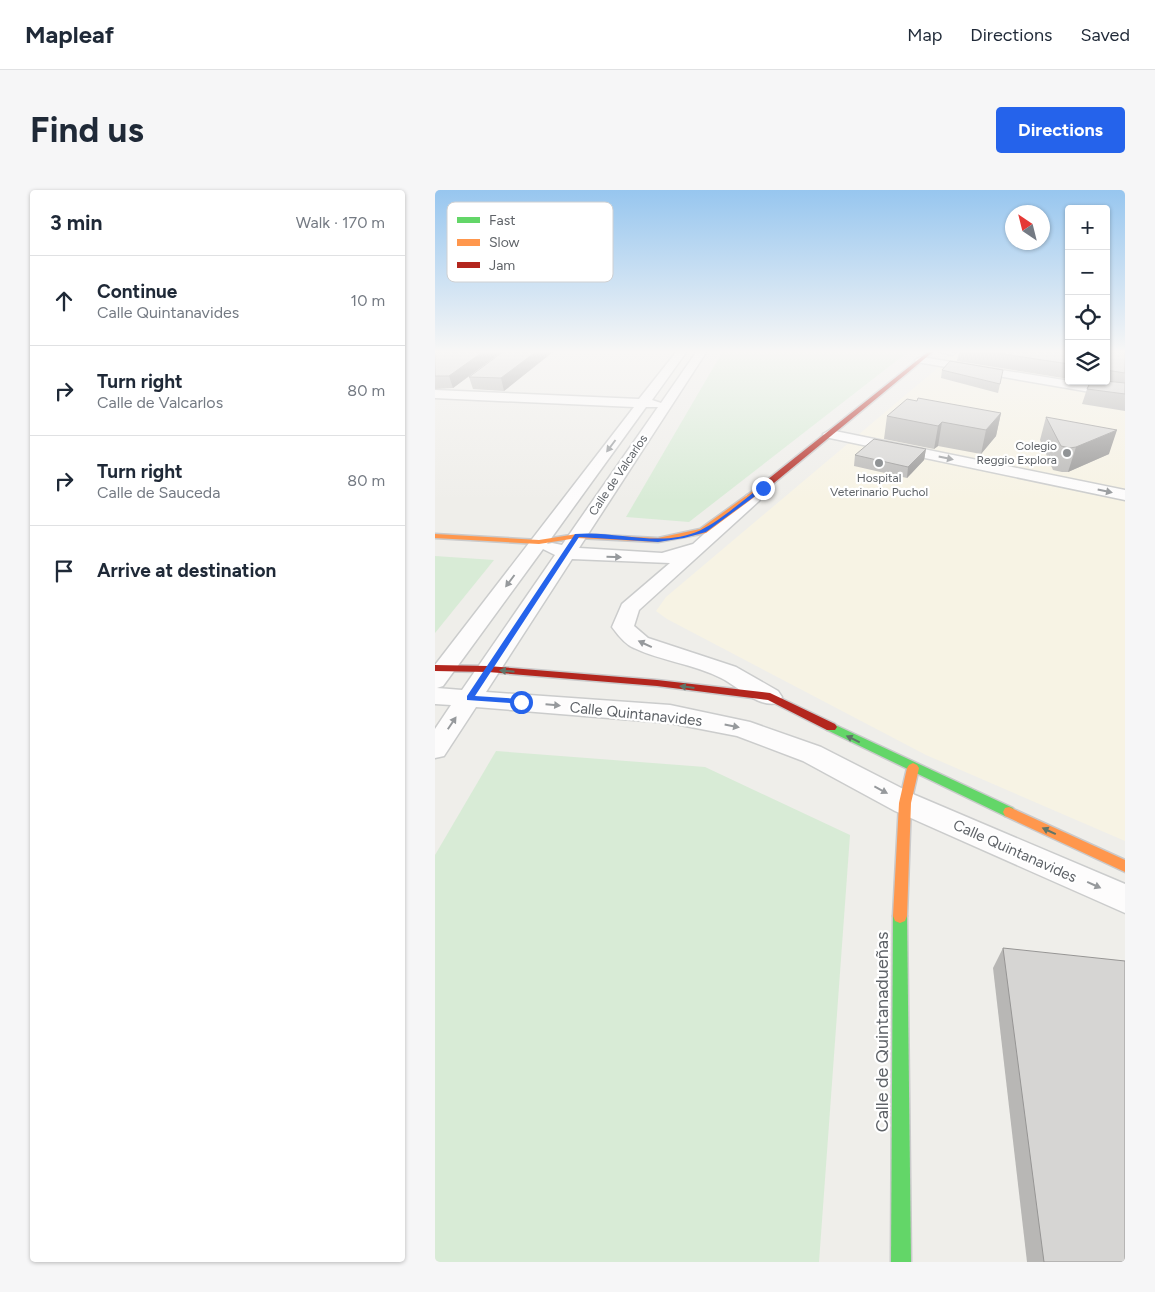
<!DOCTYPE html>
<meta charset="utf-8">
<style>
body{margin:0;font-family:Figtree,sans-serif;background:#f6f6f7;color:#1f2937}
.controls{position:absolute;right:15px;top:15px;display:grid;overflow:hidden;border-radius:5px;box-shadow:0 1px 4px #0004}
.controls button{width:45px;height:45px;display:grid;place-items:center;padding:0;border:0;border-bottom:1px solid #e0e1e3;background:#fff;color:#1f2937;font:25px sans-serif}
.compass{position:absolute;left:570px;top:15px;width:45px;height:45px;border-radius:50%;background:#fff;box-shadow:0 1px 4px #0004;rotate:325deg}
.stop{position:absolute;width:15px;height:15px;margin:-11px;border:4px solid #2563eb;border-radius:50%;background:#fff}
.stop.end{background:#2563eb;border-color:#fff;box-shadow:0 1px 5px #0008}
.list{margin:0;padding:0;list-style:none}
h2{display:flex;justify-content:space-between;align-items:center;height:65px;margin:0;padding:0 20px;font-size:21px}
h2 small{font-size:16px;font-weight:400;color:#747a83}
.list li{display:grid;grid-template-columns:32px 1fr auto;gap:15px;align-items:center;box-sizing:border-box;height:90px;padding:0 20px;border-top:1px solid #e0e1e3}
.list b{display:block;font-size:19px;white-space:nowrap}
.list p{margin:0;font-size:16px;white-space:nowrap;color:#747a83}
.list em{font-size:16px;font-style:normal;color:#747a83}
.icon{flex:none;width:28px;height:28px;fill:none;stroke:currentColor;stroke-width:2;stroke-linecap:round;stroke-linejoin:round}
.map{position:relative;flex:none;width:690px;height:1072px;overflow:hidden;border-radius:5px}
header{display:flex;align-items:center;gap:30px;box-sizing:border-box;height:70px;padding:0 25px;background:#fff;border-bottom:1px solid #e0e1e3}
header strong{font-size:24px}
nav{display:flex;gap:28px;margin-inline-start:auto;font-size:18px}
.intro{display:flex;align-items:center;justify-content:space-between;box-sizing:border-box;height:120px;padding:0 30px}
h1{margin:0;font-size:35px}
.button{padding:12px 22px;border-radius:5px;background:#2563eb;color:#fff;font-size:18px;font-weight:700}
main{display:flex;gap:30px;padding:0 30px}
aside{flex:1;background:#fff;border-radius:5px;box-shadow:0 1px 4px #0004}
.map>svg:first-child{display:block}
.commercial{fill:#f7f3e4}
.green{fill:#d8ebd6}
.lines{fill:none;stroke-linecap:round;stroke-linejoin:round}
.lane-casing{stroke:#cbcccc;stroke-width:3}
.street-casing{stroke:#cbcccc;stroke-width:3}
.fast-casing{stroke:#cacacb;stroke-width:3}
.slow-casing{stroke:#cacacb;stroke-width:3}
.jam-casing{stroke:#cacacb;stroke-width:3}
.lane{fill:#fdfcfc;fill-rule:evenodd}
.street{fill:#fdfcfc;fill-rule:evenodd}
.fast{fill:#63d668;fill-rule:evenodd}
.slow{fill:#ff974d;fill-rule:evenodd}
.jam{fill:#b3261e;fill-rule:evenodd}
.wall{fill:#b8b7b5}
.shaded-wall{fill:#969594}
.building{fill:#d6d5d3;stroke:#969594}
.oneway{fill:#96999c}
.oneway2{fill:#607468}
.route{fill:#2563eb}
.poi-dot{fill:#919496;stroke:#fff;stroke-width:2}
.labels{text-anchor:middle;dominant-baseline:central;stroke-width:4.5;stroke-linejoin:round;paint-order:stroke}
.far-poi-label{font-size:12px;fill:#5f6368;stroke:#fff;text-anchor:end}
.far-street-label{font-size:12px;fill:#5f6368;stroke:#fff}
.street-label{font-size:15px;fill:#5f6368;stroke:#fff}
.near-street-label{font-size:18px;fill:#5f6368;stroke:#fff}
.key{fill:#fff;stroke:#cfd0d2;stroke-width:1}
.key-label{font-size:14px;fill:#5f6368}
</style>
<header>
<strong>Mapleaf</strong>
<nav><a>Map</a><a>Directions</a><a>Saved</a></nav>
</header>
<div class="intro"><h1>Find us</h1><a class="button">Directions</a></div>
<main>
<aside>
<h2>3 min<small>Walk · 170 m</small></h2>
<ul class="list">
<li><svg class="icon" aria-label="ahead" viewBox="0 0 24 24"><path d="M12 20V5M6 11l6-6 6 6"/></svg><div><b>Continue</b><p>Calle Quintanavides</p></div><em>10 m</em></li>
<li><svg class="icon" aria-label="right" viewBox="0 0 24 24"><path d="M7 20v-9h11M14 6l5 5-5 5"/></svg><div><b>Turn right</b><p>Calle de Valcarlos</p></div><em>80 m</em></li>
<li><svg class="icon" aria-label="right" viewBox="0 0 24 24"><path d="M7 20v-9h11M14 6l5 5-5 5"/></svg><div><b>Turn right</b><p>Calle de Sauceda</p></div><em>80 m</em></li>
<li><svg class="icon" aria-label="arrive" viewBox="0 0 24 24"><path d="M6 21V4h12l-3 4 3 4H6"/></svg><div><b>Arrive at destination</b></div></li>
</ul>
</aside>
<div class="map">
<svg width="690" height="1072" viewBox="0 0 690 1072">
<rect width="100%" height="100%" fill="#efeeea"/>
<!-- commercial -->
<path class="commercial" d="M 519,161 L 602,161 L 634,164 L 634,191 L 671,191 L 690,171 L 690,651 L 491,565 L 232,429 L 221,421 L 231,407 L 499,181 Z"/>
<!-- green -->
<g class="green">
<path d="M 288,161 L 474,161 L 254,332 L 191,327 Z"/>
<path d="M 0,366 L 59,370 L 0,443 Z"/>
<path d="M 61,561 L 270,577 L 415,645 L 384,1072 L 0,1072 L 0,665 Z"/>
</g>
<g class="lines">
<defs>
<path id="lane" d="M 503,161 L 520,163 L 517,165 Z"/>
<g id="street">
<path d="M 242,161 L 252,161 L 217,210 L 226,213 L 262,161 L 272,161 L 144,358 L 227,363 L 258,354 L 312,305 L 324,305 L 326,308 L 324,311 L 204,420 L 199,436 L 213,448 L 301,477 L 343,501 L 347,507 L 343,513 C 323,518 304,497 286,488 C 259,474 226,471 199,458 C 191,455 182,444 177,437 L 187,414 L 235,373 L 137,369 L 51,502 L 235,515 L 315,532 L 386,557 L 480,605 L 690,694 L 690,723 L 460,621 L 368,571 L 302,546 L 235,533 L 41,517 L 9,566 L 0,568 L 0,539 L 16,515 L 0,514 L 0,475 L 199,217 L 0,208 L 0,200 L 204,209 ZM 211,217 L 223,217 L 127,355 L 117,353 L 112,354 ZM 108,359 L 120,365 L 27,500 L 2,498 L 8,496 Z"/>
<path d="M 486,167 L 690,200 L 690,208 L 482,172 L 480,170 Z"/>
<path d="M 395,240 L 690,300 L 690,310 L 390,247 L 388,244 Z"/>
</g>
<g id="fast">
<path d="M 396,533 L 578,618 L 580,622 L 578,626 L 574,627 L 570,626 L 392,540 L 390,537 L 392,534 Z"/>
<path d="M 465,719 L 470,721 L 472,726 L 476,1072 L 456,1072 L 458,726 L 460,721 Z"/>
</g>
<g id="slow">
<path d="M 322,298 L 329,300 L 271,343 L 223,352 L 142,348 L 104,354 L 0,348 L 0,344 L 104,350 L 142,344 L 223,348 L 265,339 Z"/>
<path d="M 478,573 L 482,575 L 484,578 L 476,613 L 472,726 L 470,731 L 465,733 L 460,731 L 458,726 L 464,613 L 472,578 L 474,575 Z"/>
<path d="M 574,617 L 690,670 L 690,682 L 570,626 L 568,622 L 570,618 Z"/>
</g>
<g id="jam">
<path d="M 494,161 L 499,161 L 328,302 L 322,302 L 322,298 Z"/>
<path d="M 0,475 L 53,476 L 222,490 L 335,503 L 400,534 L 402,537 L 400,540 L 392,540 L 333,510 L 222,496 L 53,482 L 0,481 Z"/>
</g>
</defs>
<!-- lane casing -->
<use href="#lane" class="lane-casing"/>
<!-- street casing -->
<use href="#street" class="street-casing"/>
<!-- fast casing -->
<use href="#fast" class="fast-casing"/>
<!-- slow casing -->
<use href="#slow" class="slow-casing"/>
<!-- jam casing -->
<use href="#jam" class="jam-casing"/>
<!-- lane -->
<use href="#lane" class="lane"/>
<!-- street -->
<use href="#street" class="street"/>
<!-- fast -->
<use href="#fast" class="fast"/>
<!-- slow -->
<use href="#slow" class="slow"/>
<!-- jam -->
<use href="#jam" class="jam"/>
</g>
<!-- wall -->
<g class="wall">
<path d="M 0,161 L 68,161 L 18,198 L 0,199 Z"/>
<path d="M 69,161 L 119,161 L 69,201 L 38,199 L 34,187 Z"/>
<path d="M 524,161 L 634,161 L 634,189 L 522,171 Z"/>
<path d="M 671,161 L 690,161 L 690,221 L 647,214 L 652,199 L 655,192 L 648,191 L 671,191 Z"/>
<path d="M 507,180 L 565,194 L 563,203 L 506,188 Z"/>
<path d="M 482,211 L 566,223 L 561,246 L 546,264 L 503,256 L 499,259 L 449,249 L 452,226 Z"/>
<path d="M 611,227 L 674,264 L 633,282 L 627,282 L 618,280 L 605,250 Z"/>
<path d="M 491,259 L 489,270 L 472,288 L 419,276 L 420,265 Z"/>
<path d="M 568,758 L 690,1072 L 592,1072 L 558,778 Z"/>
</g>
<!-- shaded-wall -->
<g class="shaded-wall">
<path d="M 49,161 L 68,161 L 18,198 L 14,186 Z"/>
<path d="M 102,161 L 119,161 L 69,201 L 66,188 Z"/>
<path d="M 566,223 L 561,246 L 546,264 L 551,240 Z"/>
<path d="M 507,232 L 503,256 L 499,259 L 503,236 Z"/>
<path d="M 682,240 L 674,264 L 633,282 L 641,257 Z"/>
<path d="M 491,259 L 489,270 L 472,288 L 473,277 Z"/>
</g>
<!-- building -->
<g class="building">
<path d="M 0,161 L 49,161 L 14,186 L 0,186 Z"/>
<path d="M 69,161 L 102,161 L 66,188 L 34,187 Z"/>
<path d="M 548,161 L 634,161 L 634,174 Z"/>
<path d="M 671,161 L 690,161 L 690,183 L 671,180 Z"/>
<path d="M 515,171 L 568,180 L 565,194 L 507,180 Z"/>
<path d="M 656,191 L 671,191 L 690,193 L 690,204 L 652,199 Z"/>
<path d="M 483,208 L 566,223 L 551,240 L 507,232 L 503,236 L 452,226 L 472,209 L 482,211 Z"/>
<path d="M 611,227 L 682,240 L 641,257 L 635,258 L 626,256 Z"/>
<path d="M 439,249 L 491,259 L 473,277 L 420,265 Z"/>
<path d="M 568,758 L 690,771 L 690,1072 L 609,1072 Z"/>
</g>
<!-- one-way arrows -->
<defs><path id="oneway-solid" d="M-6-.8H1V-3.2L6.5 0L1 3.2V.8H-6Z" transform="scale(1.25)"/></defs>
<g class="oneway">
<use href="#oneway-solid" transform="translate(176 256) rotate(127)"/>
<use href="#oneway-solid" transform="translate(511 268) rotate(12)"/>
<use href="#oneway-solid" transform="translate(670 301) rotate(12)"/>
<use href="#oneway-solid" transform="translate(179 367) rotate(2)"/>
<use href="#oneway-solid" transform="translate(75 391) rotate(127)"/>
<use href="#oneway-solid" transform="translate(210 454) rotate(-155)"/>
<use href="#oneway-solid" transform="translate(118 515) rotate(5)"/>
<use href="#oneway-solid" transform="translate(17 533) rotate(-56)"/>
<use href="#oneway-solid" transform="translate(297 536) rotate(11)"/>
<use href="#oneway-solid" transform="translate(446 600) rotate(28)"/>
<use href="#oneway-solid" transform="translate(659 695) rotate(24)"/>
</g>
<g class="oneway2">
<use href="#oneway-solid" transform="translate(72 481) rotate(-175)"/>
<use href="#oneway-solid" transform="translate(252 497) rotate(-173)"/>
<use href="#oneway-solid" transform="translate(418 549) rotate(-154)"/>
<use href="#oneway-solid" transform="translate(614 641) rotate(-155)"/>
</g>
<!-- sky -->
<linearGradient id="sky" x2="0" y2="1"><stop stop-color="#97c6ef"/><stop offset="0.52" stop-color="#f8f7f6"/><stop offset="1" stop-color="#f8f7f6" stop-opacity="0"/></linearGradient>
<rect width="690" height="311" fill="url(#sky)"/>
<!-- route -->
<path class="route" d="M 326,297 L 331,298 L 271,342 L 249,348 L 223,352 L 144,347 L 40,506 L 86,509 L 90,512 L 89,514 L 32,510 L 32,506 L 140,344 C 181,340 227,359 266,340 C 286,330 308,310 326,297 Z"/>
<!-- markers -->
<g class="poi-dot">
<circle cx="632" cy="263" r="5"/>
<circle cx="444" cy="273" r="5"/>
</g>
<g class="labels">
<!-- far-poi labels -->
<g class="far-poi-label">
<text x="622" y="256">Colegio<tspan x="622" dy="14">Reggio Explora</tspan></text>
<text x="444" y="288" text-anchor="middle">Hospital<tspan x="444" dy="14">Veterinario Puchol</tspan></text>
</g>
<!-- far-street labels -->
<g class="far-street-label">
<text transform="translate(183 285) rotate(-56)">Calle de Valcarlos</text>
</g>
<!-- street labels -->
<g class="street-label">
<text transform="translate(201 524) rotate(6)">Calle Quintanavides</text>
<text transform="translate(580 661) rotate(24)">Calle Quintanavides</text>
</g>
<!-- near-street labels -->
<g class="near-street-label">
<text transform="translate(447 842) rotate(-90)">Calle de Quintanadueñas</text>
</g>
</g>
<!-- legend -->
<rect x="12" y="12" width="166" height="80" rx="8" class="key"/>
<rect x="22" y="27" width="23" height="6" fill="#63d668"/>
<rect x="22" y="49" width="23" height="7" fill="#ff974d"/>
<rect x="22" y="72" width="23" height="6" fill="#b3261e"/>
<g class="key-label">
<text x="54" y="35">Fast</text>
<text x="54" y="57">Slow</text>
<text x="54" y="80">Jam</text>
</g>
</svg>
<div class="controls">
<button>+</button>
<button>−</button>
<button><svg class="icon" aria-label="locate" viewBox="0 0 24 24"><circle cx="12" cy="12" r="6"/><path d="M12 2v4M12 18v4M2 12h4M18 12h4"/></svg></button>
<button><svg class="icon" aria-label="layers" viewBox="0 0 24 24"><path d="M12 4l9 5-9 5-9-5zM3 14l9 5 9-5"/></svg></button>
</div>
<svg class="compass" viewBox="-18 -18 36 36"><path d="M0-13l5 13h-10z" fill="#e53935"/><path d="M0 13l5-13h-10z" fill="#747a83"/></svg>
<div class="stop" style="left:86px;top:512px"></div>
<div class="stop end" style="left:328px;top:298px"></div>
</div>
</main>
